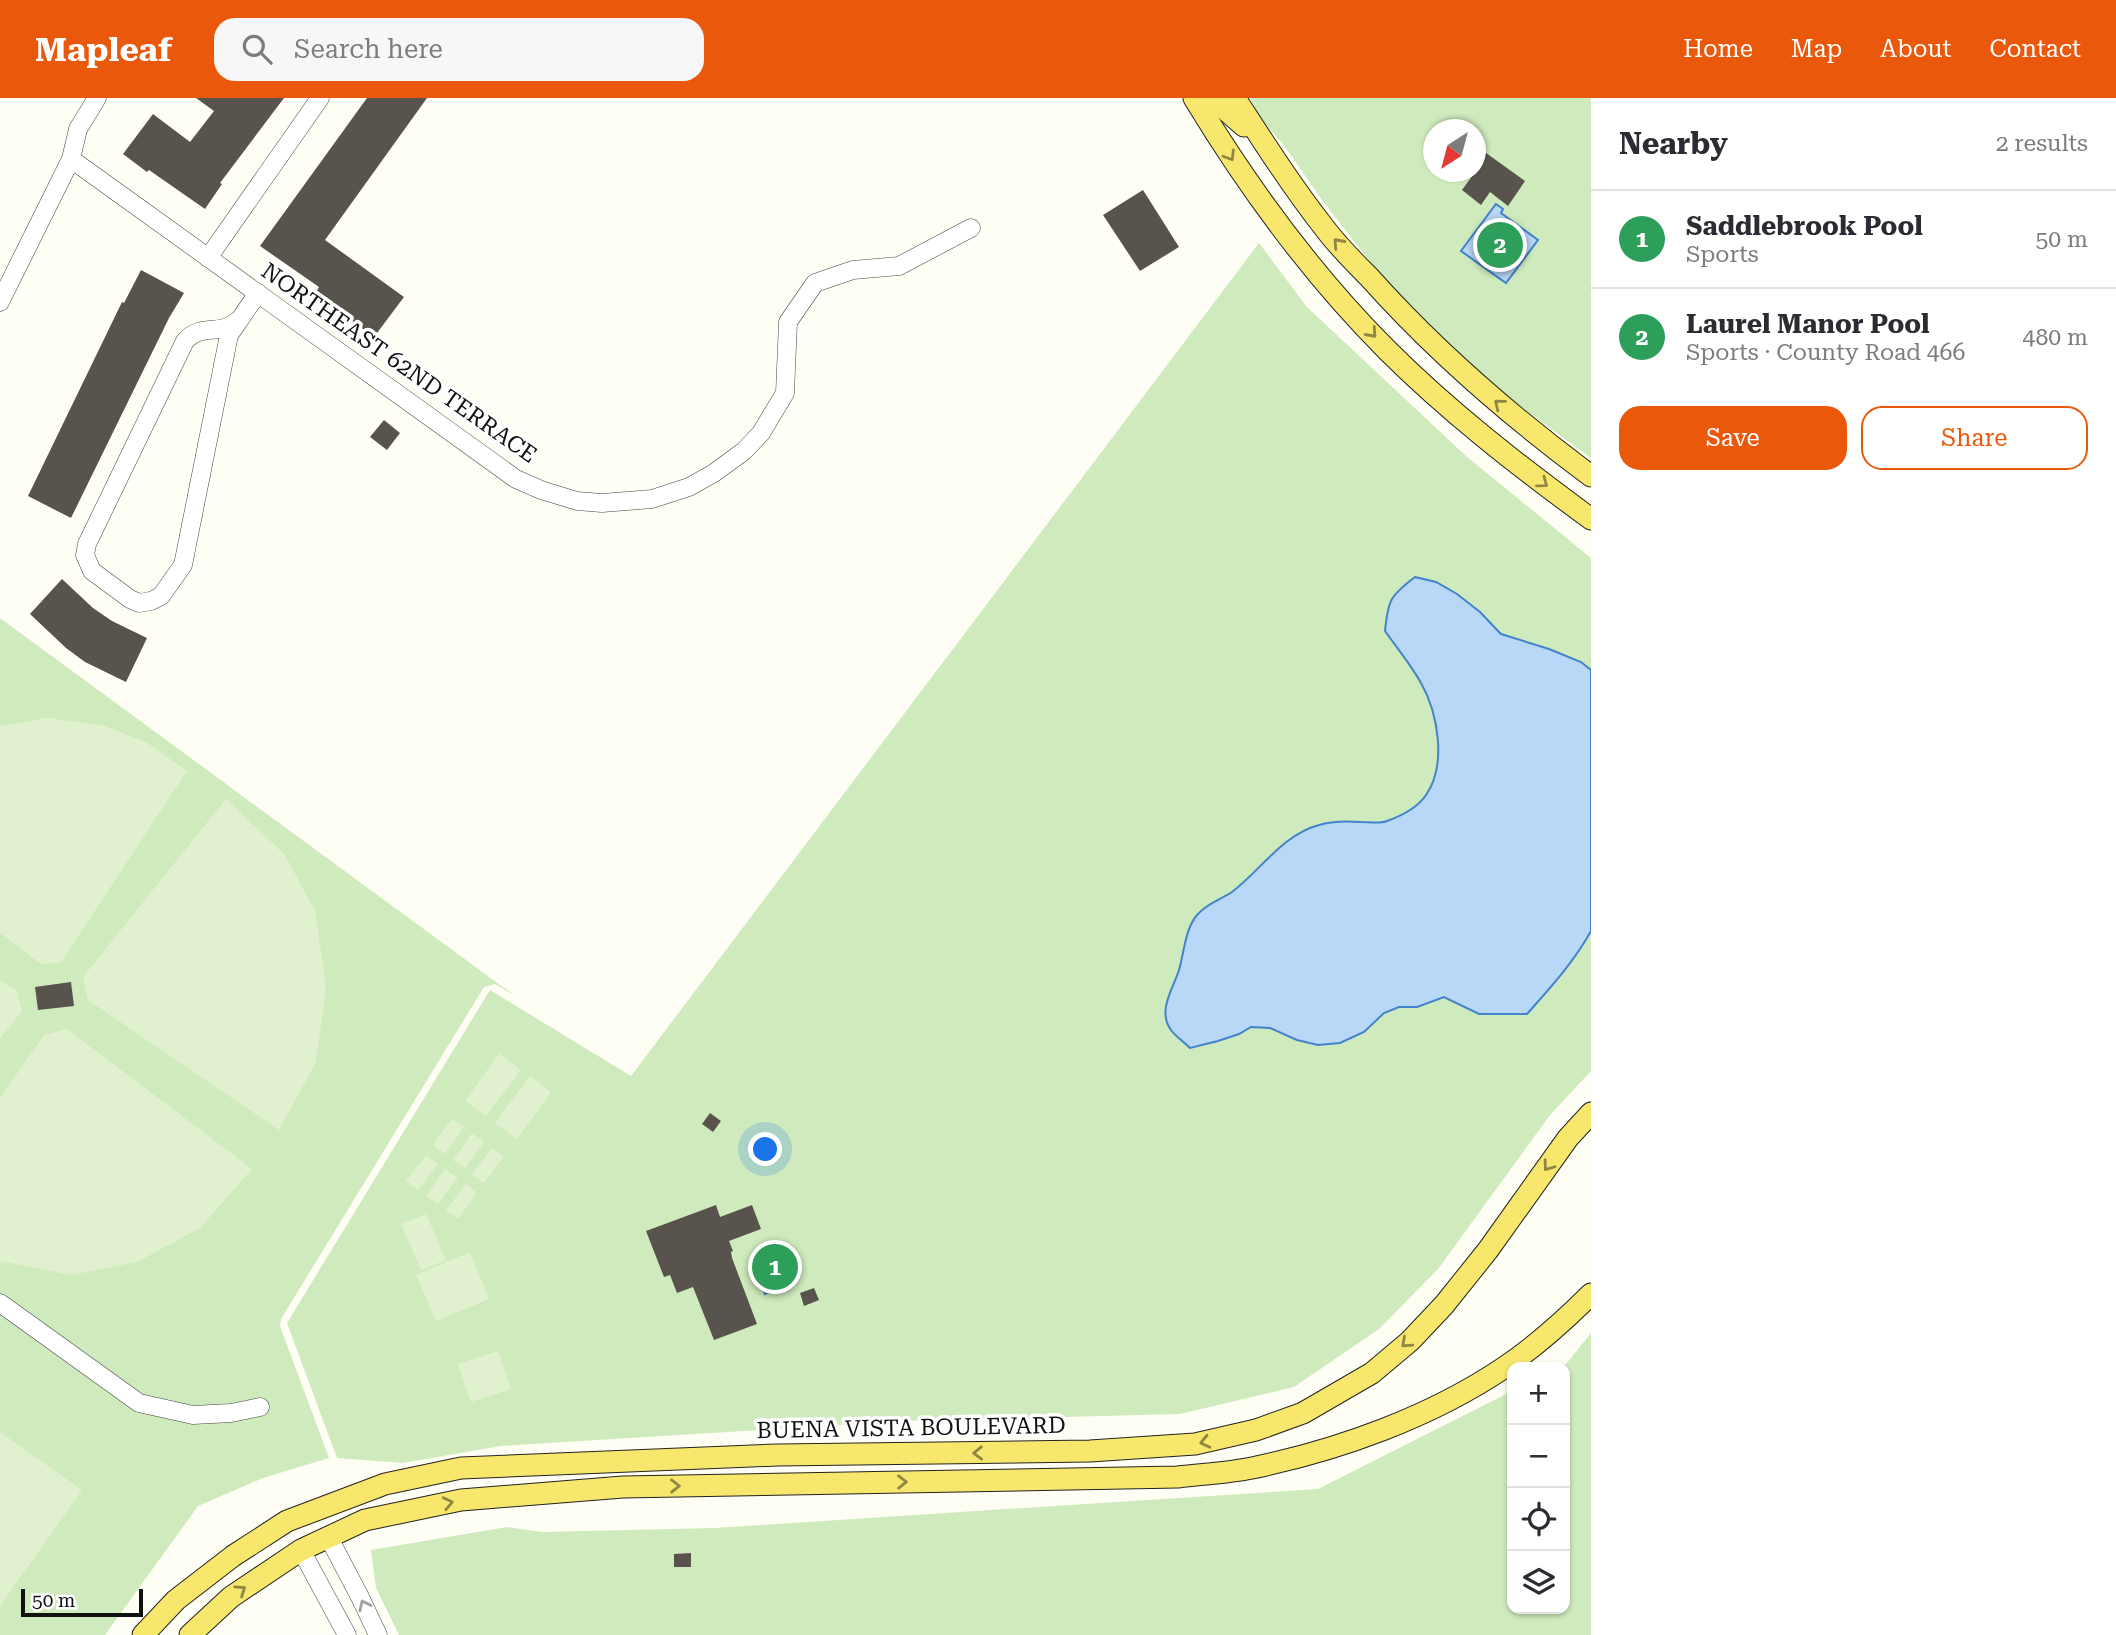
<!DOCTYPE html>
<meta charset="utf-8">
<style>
body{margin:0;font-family:"Roboto Serif",serif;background:#f7f7f7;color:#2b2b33}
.controls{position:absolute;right:21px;bottom:21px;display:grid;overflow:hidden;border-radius:14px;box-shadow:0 2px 5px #0004}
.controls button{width:63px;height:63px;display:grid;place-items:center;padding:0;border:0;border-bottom:2px solid #e1e1e2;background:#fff;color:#2b2b33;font:35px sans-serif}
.compass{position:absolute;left:1423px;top:21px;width:63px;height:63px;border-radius:50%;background:#fff;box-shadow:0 2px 5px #0004;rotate:216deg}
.scale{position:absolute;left:21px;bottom:18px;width:122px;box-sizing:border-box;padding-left:7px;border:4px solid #111;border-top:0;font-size:19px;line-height:24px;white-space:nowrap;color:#111;-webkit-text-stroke:5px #fff;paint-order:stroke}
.you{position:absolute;left:766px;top:1052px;width:24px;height:24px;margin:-18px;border:5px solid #fff;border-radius:50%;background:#1a73e8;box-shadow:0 0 0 10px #1a73e833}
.badge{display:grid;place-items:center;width:46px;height:46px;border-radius:50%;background:#ea580c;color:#fff;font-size:23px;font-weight:700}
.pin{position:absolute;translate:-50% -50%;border:4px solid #fff;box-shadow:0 2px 7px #0006}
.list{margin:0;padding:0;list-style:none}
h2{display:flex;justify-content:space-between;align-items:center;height:91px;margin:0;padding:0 28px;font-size:30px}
h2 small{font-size:23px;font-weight:400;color:#7c7c81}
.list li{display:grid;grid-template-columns:46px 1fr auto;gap:21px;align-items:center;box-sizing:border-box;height:98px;padding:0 28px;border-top:2px solid #e1e1e2}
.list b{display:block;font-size:26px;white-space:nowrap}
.list p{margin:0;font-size:23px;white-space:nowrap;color:#7c7c81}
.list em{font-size:23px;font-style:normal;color:#7c7c81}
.actions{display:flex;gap:14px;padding:21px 28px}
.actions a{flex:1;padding:16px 0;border:2px solid #ea580c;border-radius:21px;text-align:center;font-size:24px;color:#ea580c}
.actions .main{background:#ea580c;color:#fff}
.icon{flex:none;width:38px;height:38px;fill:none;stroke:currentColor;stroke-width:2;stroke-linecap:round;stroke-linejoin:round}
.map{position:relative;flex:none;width:1591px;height:1537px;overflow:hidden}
header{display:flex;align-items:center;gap:42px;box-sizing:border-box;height:98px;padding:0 35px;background:#ea580c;color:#fff}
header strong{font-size:33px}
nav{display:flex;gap:38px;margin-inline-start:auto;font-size:24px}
.search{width:490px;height:63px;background:#f7f7f7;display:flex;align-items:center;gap:18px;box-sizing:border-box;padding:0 24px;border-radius:21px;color:#7c7c81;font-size:26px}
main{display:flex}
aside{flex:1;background:#fff}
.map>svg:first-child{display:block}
.green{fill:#cfeabd;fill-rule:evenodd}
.pitch{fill:#e1f1cf}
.water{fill:#b9d7f6;stroke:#4183cc;stroke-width:2}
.building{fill:#59534d}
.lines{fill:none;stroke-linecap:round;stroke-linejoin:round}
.minor-casing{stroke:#444;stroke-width:19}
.major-casing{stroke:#222;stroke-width:23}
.minor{stroke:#fff;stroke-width:18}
.major{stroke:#f7e76c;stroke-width:21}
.oneway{stroke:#908743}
.oneway2{stroke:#a0a0a0}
.labels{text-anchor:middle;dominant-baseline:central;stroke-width:7;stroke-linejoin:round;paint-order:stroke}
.street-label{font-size:23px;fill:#111;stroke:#fff}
</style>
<header>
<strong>Mapleaf</strong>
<div class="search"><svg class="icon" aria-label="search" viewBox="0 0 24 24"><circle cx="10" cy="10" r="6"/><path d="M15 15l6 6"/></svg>Search here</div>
<nav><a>Home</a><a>Map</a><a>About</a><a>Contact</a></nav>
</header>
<main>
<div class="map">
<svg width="1591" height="1537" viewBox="0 0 1591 1537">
<rect width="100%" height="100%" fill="#fffef4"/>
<!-- green -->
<g class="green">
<path d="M 1250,0 L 1591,0 L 1591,360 L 1490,286 L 1385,183 L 1322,102 L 1283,46 L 1261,21 ZM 1434,32 L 1476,32 L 1476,74 L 1434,74 Z"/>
<path d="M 1259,145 L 1307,209 L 1466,358 L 1591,460 L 1591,973 L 1550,1017 L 1438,1171 L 1379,1231 L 1294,1289 L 1180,1316 L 904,1323 L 501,1348 L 403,1365 L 337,1360 L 287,1225 L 490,892 L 631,978 Z"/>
<path d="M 0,520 L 515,898 L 495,886 L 484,889 L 281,1221 L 280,1228 L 329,1360 L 263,1380 L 198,1408 L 105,1537 L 0,1537 Z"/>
<path d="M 1591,1235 L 1591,1537 L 399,1537 L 376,1490 L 371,1452 L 507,1429 L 542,1434 L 714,1430 L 1318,1391 L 1512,1293 L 1512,1511 L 1565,1511 L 1565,1269 L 1559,1269 L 1567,1265 Z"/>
</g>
<!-- pitch -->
<g class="pitch">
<path d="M 48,620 L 105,628 L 146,644 L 187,673 L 61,864 L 41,866 L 0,835 L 0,628 Z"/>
<path d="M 226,701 L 285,757 L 315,813 L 326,889 L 316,964 L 279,1032 L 88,902 L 83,879 Z"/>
<path d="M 0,882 L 17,893 L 22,913 L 0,941 Z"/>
<path d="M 67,931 L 252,1071 L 200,1130 L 137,1164 L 71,1177 L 0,1163 L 0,1000 L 44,937 Z"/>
<path d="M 499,956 L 521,972 L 486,1018 L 465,1003 Z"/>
<path d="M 530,978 L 551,994 L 517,1041 L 495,1025 Z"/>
<path d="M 452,1021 L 464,1029 L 445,1056 L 433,1047 Z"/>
<path d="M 472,1035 L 484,1044 L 465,1070 L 453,1062 Z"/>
<path d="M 492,1050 L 504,1059 L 484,1085 L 472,1076 Z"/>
<path d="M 426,1057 L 438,1066 L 418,1092 L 406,1083 Z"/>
<path d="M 445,1071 L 458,1080 L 438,1106 L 426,1098 Z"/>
<path d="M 466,1086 L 477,1095 L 458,1121 L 446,1112 Z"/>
<path d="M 426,1116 L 446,1162 L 421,1172 L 401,1126 Z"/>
<path d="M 470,1154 L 489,1201 L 436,1223 L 416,1177 Z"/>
<path d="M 498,1253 L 511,1291 L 471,1304 L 458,1266 Z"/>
<path d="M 0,1334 L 82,1392 L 0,1508 Z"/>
</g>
<!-- water -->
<g class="water">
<path d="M 1496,106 L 1503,111 L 1501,115 L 1538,142 L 1506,185 L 1461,153 Z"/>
<path d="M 1415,479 L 1436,484 L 1457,496 L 1480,514 L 1501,536 L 1549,551 L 1581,564 L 1591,572 L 1591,833 C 1574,864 1550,890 1527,916 L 1479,916 L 1444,899 L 1417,909 L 1399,909 L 1384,915 L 1364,934 L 1340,945 L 1318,947 L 1297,942 L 1270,930 L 1251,929 L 1239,936 L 1218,943 L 1190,950 C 1184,944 1175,938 1171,932 C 1157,913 1173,891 1179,872 C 1184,855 1185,831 1197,817 C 1207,805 1220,802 1232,794 C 1261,772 1282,737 1319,727 C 1331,723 1348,723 1361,724 C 1370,724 1380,726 1387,723 C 1401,718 1418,709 1426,697 C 1447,667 1438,615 1421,585 C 1411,567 1397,550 1385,533 C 1388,502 1390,498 1415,479 Z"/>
<path d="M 781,1150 L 794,1185 L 765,1196 L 759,1181 L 766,1178 L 758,1158 Z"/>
</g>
<!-- building -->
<g class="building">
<path d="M 196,0 L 284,0 L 220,85 L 222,86 L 205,111 L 149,72 L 147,74 L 123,56 L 153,16 L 190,44 L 214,13 Z"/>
<path d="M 367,0 L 427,0 L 325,142 L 404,199 L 374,239 L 315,196 L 319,189 L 260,148 Z"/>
<path d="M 1475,47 L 1525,83 L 1508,108 L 1490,94 L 1481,107 L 1462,92 L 1475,74 Z"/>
<path d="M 1143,92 L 1179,149 L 1140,173 L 1103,117 Z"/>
<path d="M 141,172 L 184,195 L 169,220 L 71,420 L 28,398 L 122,204 L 124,205 Z"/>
<path d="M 384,322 L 400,335 L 387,352 L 370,339 Z"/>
<path d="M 62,481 L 93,510 L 112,523 L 147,540 L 126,584 L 85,564 L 66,550 L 30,516 Z"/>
<path d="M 71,884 L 74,908 L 38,912 L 35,889 Z"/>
<path d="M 710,1015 L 721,1023 L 713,1034 L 702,1026 Z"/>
<path d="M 716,1107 L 720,1119 L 752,1107 L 761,1131 L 729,1143 L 733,1153 L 731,1154 L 732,1160 L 757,1226 L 714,1242 L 693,1189 L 677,1195 L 670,1177 L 664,1179 L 646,1133 Z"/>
<path d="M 814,1190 L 819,1202 L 804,1208 L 800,1195 Z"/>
<path d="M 691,1455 L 691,1469 L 674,1469 L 674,1456 Z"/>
</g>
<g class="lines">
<defs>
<g id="minor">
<path d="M 71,61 L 516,381 L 541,392 L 577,403 L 602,405 L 652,401 L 689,389 L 714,375 L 744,353 L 761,335 L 785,295 L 788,224 L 815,185 L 853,172 L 899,168 L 971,130"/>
<path d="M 208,160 L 320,0"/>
<path d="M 0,204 L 71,61 L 78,31 L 97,0"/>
<path d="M 237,223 C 219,239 202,224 185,243 L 87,446 L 85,457 L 92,473 L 130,501 L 139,505 L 151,503 L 161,498 L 183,467 L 229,237 L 258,195"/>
<path d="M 0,1205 L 139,1305 L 193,1317 L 231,1315 L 260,1309"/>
<path d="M 329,1440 L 360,1499 L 378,1537"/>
<path d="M 301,1452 L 347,1537"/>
</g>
<g id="major">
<path d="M 1194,0 C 1248,89 1313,178 1387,252 C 1449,314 1520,369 1591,421"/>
<path d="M 1212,0 L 1244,28"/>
<path d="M 1235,0 C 1264,45 1293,90 1326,132 C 1339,149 1354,164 1369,179 C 1436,254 1510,318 1591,378"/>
<path d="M 143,1537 L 176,1502 L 233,1458 L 287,1423 L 385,1386 L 461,1370 L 777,1357 L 1090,1353 L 1195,1346 L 1256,1332 L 1303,1315 L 1372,1275 L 1410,1243 L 1444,1207 L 1488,1152 L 1568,1040 L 1591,1015"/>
<path d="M 190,1537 L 231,1499 L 301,1452 L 365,1422 L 461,1402 L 623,1389 L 1178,1379 C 1202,1376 1228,1375 1252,1370 C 1339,1352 1431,1319 1505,1269 C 1536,1248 1565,1222 1591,1196"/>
</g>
</defs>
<!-- minor casing -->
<use href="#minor" class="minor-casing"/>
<!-- major casing -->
<use href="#major" class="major-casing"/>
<!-- minor -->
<use href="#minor" class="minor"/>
<!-- major -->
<use href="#major" class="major"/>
</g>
<!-- one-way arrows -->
<defs><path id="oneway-chevron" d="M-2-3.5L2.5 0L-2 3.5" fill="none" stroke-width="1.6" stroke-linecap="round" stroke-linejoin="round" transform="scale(1.75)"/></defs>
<g class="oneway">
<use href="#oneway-chevron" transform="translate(1230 58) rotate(58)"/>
<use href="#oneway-chevron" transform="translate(1338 145) rotate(-132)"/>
<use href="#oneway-chevron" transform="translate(1372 235) rotate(48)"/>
<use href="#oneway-chevron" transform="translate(1499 306) rotate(-141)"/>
<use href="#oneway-chevron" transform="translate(1543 385) rotate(37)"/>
<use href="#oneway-chevron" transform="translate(1548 1068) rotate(126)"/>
<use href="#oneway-chevron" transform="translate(1406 1245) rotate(138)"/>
<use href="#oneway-chevron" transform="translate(1205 1344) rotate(167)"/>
<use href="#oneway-chevron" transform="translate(978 1355) rotate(179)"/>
<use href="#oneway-chevron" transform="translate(902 1384) rotate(-1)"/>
<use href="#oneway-chevron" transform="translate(675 1388) rotate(-1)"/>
<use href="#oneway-chevron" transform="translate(448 1405) rotate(-12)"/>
<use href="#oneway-chevron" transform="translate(241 1492) rotate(-34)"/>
</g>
<use class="oneway2" href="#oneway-chevron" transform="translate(364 1507) rotate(-115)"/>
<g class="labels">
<!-- street labels -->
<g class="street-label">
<text transform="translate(399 265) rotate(35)">NORTHEAST 62ND TERRACE</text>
<text transform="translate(911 1330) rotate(-1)">BUENA VISTA BOULEVARD</text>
</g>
</g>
</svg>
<div class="controls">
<button>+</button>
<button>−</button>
<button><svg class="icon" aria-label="locate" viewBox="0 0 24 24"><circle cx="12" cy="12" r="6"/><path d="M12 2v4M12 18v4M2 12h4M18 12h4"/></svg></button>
<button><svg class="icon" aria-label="layers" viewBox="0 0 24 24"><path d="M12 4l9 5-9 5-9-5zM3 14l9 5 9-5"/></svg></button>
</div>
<svg class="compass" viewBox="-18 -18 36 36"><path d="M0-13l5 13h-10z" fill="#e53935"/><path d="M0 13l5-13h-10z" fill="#7c7c81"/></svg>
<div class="scale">50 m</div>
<div class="you"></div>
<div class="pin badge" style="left:775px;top:1169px;background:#2e9e5b">1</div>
<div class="pin badge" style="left:1500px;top:147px;background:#2e9e5b">2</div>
</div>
<aside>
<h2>Nearby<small>2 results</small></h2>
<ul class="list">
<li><span class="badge" style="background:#2e9e5b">1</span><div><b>Saddlebrook Pool</b><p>Sports</p></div><em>50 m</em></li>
<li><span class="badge" style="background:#2e9e5b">2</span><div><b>Laurel Manor Pool</b><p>Sports · County Road 466</p></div><em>480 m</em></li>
</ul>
<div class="actions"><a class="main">Save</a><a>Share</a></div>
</aside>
</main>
